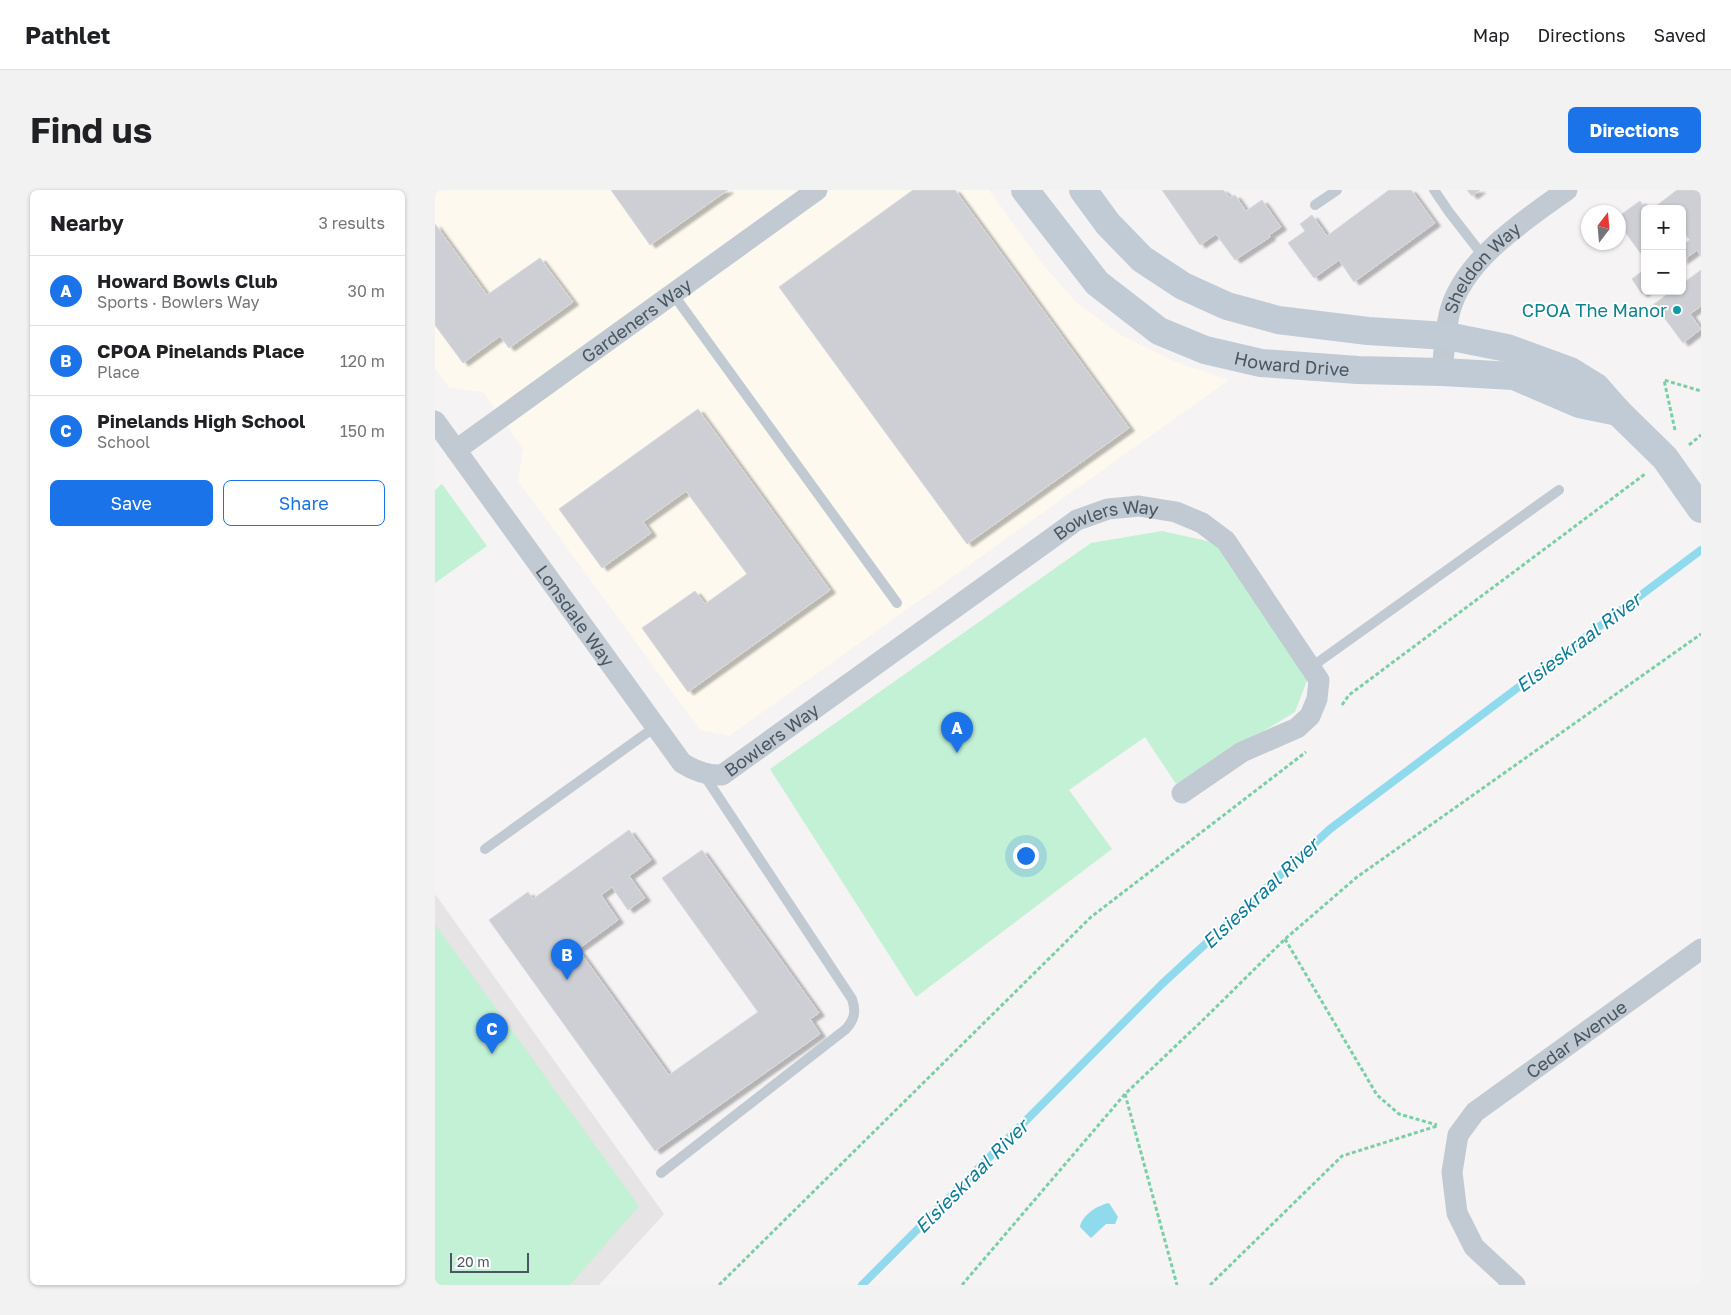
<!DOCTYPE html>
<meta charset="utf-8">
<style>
body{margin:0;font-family:"Golos Text",sans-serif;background:#f2f2f2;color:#202124}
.controls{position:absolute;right:15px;top:15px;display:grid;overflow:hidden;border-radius:8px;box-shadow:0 1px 4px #0004}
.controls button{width:45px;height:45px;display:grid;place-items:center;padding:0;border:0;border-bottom:1px solid #e0e0e0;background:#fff;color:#202124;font:25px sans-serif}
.compass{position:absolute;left:1146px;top:15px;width:45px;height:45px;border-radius:50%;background:#fff;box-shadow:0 1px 4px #0004;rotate:16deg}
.scale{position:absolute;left:15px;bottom:12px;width:79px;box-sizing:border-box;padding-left:5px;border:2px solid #4a5661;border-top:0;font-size:14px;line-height:18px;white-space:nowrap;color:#4a5661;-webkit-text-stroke:4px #fff;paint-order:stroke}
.you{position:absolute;left:590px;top:665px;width:18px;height:18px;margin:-12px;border:4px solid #fff;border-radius:50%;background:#1a73e8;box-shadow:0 0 0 8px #1a73e833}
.badge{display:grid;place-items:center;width:32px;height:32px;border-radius:50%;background:#1a73e8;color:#fff;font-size:16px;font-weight:700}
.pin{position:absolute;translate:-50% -41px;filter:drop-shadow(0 1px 2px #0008)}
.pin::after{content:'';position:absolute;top:26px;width:18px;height:15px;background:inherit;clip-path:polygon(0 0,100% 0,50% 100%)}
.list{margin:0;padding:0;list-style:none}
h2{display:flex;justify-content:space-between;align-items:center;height:65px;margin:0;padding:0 20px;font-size:21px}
h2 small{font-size:16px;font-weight:400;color:#757577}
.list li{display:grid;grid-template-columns:32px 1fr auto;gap:15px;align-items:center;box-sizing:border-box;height:70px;padding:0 20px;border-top:1px solid #e0e0e0}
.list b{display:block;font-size:19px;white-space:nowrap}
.list p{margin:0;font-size:16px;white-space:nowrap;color:#757577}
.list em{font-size:16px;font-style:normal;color:#757577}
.actions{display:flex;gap:10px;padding:15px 20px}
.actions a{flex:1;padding:11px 0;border:1px solid #1a73e8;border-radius:8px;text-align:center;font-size:18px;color:#1a73e8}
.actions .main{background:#1a73e8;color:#fff}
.map{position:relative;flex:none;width:1266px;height:1095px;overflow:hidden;border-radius:8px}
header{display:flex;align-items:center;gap:30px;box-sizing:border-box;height:70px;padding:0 25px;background:#fff;border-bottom:1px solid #e0e0e0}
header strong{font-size:24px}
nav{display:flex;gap:28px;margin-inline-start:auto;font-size:18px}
.intro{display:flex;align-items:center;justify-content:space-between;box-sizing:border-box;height:120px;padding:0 30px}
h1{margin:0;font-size:35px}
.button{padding:12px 22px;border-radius:8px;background:#1a73e8;color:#fff;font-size:18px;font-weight:700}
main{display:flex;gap:30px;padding:0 30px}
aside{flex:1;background:#fff;border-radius:8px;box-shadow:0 1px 4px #0004}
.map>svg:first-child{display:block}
.commercial{fill:#fdf9ef}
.education{fill:#e6e4e5}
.green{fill:#c3f1d5}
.water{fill:#90daee}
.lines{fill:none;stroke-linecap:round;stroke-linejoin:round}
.stream{stroke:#90daee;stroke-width:8}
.building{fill:#cdcfd5;stroke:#d7d9de;filter:url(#shadow)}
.path{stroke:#7ad0a6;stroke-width:3;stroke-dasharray:4 2.5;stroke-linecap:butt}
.lane{stroke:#c1cad2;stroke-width:10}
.street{stroke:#c1cad2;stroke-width:21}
.secondary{stroke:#c1cbd6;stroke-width:28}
.culture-dot{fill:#0f9aa8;stroke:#fff;stroke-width:2}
.labels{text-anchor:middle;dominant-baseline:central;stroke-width:4;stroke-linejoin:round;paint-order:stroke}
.street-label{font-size:18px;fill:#4a5661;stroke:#fff}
.culture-label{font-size:18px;fill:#0d838f;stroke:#fff;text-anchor:end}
.water-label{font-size:19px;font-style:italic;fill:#0c7c9b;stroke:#fff}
</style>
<header>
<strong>Pathlet</strong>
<nav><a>Map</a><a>Directions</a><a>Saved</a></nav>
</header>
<div class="intro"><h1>Find us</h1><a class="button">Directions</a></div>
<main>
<aside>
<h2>Nearby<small>3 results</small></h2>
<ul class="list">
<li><span class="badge">A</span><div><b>Howard Bowls Club</b><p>Sports · Bowlers Way</p></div><em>30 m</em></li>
<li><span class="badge">B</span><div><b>CPOA Pinelands Place</b><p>Place</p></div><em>120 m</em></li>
<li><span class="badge">C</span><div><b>Pinelands High School</b><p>School</p></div><em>150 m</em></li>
</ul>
<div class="actions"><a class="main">Save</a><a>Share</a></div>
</aside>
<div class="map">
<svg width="1266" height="1095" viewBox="0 0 1266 1095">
<defs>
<filter id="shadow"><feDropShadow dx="5.5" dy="3" stdDeviation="1" flood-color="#0004"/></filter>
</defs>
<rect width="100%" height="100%" fill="#f5f3f3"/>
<!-- commercial -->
<path class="commercial" d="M 0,0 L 554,0 L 605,71 L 641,112 L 686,145 L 741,172 L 794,190 L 294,546 L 265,540 L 83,291 L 88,259 L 48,202 L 14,198 L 0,178 Z"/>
<!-- education -->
<path class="education" d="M 0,704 L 229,1024 L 164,1095 L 0,1095 Z"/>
<!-- green -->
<g class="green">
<path d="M 7,294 L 52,356 L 0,393 L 0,300 Z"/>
<path d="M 727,341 L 781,353 L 873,488 L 860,522 L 741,594 L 710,547 L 634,600 L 677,659 L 481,807 L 335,579 L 656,353 Z"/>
<path d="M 0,734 L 204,1016 L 135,1095 L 0,1095 Z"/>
</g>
<!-- water -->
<path class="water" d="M 674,1013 L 683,1027 L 680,1034 L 671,1034 L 656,1048 L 645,1037 C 647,1025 663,1015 674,1013 Z"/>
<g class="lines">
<!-- stream -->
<path class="stream" d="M 427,1095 L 727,794 L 895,639 L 1266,360"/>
</g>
<!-- building -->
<g class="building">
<path d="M 176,0 L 293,0 L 215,55 Z"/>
<path d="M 478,0 L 520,0 L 694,238 L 532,354 L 344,97 Z"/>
<path d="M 727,0 L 788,0 L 795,8 L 800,5 L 811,21 L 827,10 L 846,37 L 834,45 L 835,47 L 800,70 L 781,44 L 765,55 Z"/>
<path d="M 954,0 L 976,0 L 1000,33 L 919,92 L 904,70 L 879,88 L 853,53 L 870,41 L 865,34 L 877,25 L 892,46 Z"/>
<path d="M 1032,0 L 1045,0 L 1037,6 Z"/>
<path d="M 1242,0 L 1266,0 L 1266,66 L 1262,60 L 1247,71 L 1247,55 L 1255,50 L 1247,41 L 1247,19 L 1217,19 Z"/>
<path d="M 1205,11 L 1211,19 L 1210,69 L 1184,34 L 1184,26 Z"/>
<path d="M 0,34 L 52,105 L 105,68 L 138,112 L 74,158 L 65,146 L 28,173 L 0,135 Z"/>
<path d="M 1210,79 L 1211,101 L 1207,104 L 1197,89 Z"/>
<path d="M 1266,80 L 1266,116 L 1255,124 L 1266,139 L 1248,153 L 1219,114 L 1237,101 L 1247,101 L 1247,94 Z"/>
<path d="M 263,219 L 395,400 L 253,502 L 207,438 L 260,401 L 270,414 L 312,384 L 251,301 L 208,332 L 216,343 L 167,378 L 124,319 Z"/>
<path d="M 194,640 L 216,670 L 194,686 L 210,708 L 193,720 L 177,697 L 166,705 L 183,730 L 143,759 L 234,885 L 323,822 L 227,688 L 267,660 L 384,823 L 375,829 L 385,844 L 220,961 L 54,730 L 93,702 L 98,709 Z"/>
</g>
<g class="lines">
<!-- path -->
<g class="path">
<path d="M 1240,240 L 1229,190 L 1266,201"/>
<path d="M 1254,255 L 1266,245"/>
<path d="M 907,515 L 914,505 L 1210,284"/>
<path d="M 850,749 L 942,905 L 964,924 L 1002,935"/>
<path d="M 690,904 L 742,1095"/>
<path d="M 284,1095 L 656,727 L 871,562"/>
<path d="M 527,1095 L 690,904 L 767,831 L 850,749 L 922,687 L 1266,444"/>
<path d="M 775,1095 L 907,966 L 1002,936"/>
</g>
<!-- lane -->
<g class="lane">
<path d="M 999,0 L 1014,22 L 1049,67"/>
<path d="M 880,15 L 902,0"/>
<path d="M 238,104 L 462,413"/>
<path d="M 875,478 L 1124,300"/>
<path d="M 50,659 L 220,537"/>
<path d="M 226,983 L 411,839 C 420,829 421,821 417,809 L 269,585"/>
</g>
<!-- street -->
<g class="street">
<path id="s1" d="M 1007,182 C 1009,163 1010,143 1014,125 C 1026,71 1090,30 1132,0"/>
<path id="s2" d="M 0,231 L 247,573 C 260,581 272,586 287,585 L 642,330 L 673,319 L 704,316 L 741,322 L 767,333 L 791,351 L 884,490 L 882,509 L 875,526 L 862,538 L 807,562 L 747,603"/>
<path id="s3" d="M 21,260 L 382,0"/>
<path id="s4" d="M 1080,1095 L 1039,1057 L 1022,1023 L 1017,982 L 1023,945 L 1040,922 L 1266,759"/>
</g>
<!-- secondary -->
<g class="secondary">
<path id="s5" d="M 590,0 L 662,93 L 724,141 L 770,160 L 826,173 L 923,180 L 1007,182 L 1079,186 L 1144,214 L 1183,222"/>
<path d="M 648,0 L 673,34 L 707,69 L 748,96 L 792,116 L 843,130 L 933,141 L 1012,146 L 1072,158 L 1135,181 L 1161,197 L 1183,222 L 1230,268 L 1266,319"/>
</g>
</g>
<!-- markers -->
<circle class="culture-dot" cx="1242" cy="120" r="5"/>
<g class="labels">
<!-- street labels -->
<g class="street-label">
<text stroke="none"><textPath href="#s1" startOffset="116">Sheldon Way</textPath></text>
<text stroke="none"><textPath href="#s3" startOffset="222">Gardeners Way</textPath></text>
<text stroke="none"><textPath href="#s5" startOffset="334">Howard Drive</textPath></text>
<text stroke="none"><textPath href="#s2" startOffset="930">Bowlers Way</textPath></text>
<text stroke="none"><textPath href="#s2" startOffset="240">Lonsdale Way</textPath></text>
<text stroke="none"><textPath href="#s2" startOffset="525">Bowlers Way</textPath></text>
<text stroke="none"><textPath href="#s4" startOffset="326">Cedar Avenue</textPath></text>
</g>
<!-- culture labels -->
<g class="culture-label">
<text x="1232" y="120">CPOA The Manor</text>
</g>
<!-- water labels -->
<g class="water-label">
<text transform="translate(1143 452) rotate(-37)">Elsieskraal River</text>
<text transform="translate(825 703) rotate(-43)">Elsieskraal River</text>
<text transform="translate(536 986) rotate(-45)">Elsieskraal River</text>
</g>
</g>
</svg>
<div class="controls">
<button>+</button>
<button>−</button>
</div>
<svg class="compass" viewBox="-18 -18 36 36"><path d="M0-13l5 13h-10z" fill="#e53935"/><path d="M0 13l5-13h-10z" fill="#757577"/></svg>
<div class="scale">20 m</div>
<div class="you"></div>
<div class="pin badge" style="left:522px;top:563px">A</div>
<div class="pin badge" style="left:132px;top:790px">B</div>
<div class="pin badge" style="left:57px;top:864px">C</div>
</div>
</main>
